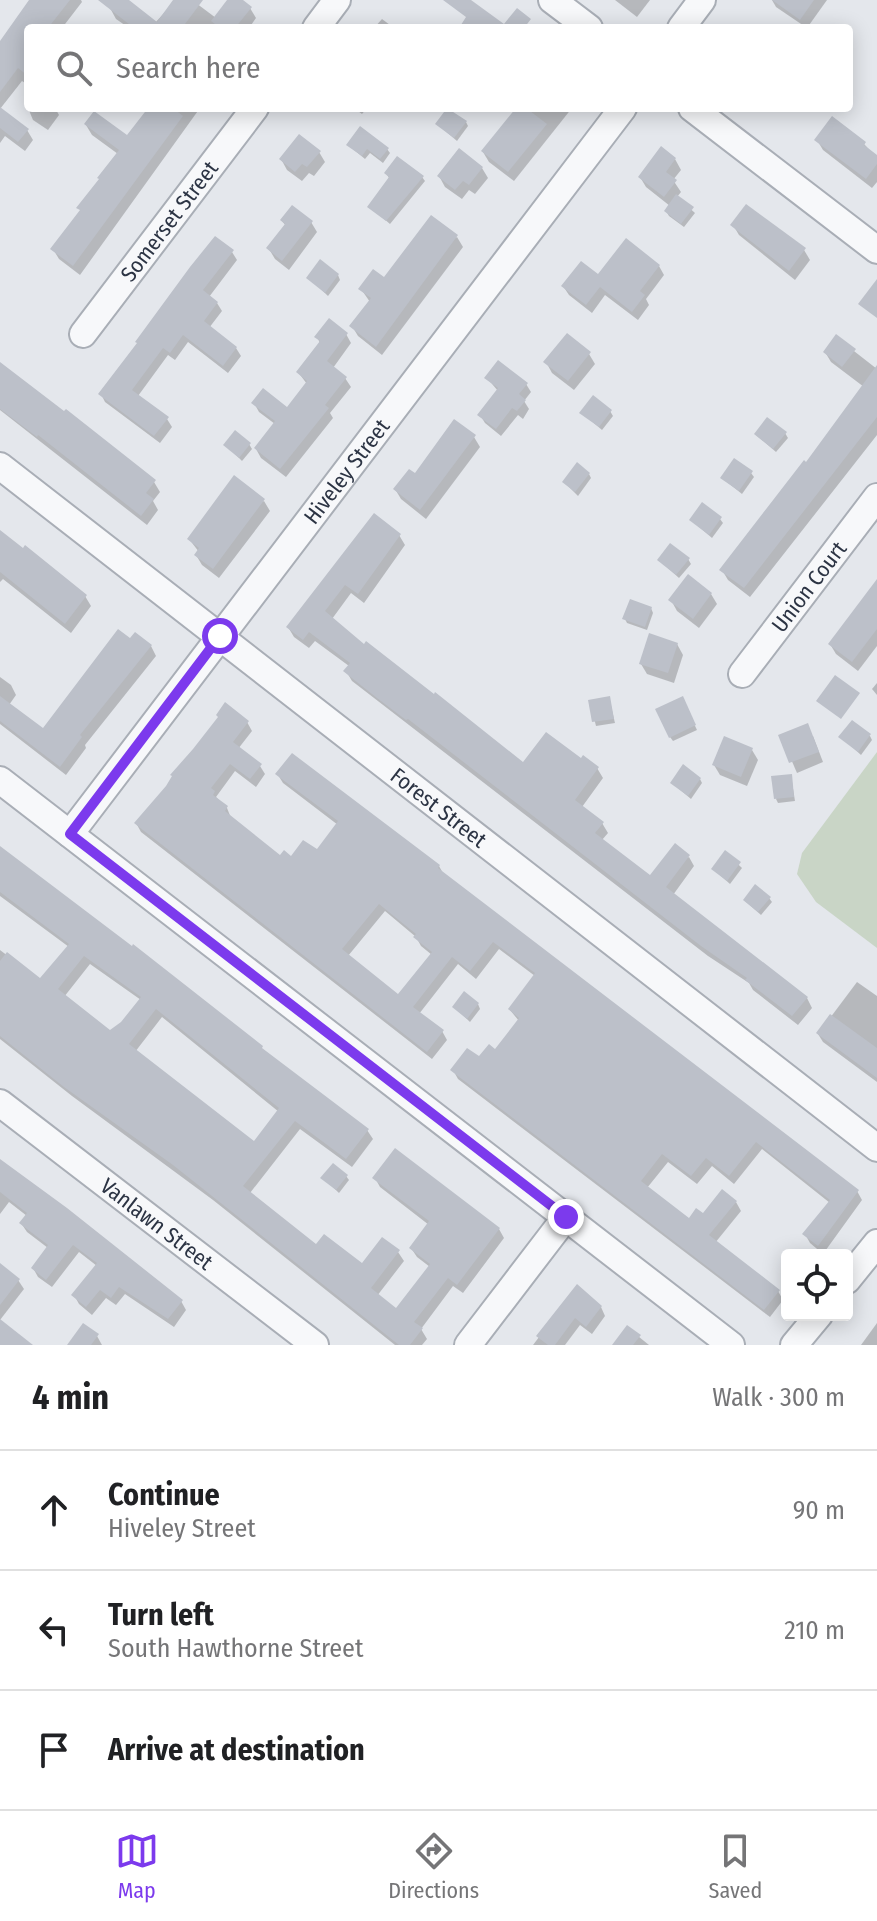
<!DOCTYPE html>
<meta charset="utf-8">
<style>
body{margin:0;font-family:"Fira Sans Condensed",sans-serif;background:#f6f6f6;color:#202124}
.controls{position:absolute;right:24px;bottom:24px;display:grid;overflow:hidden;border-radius:8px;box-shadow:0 4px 20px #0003}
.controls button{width:72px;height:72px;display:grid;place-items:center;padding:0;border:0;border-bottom:2px solid #e0e0e0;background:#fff;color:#202124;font:40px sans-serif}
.stop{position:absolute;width:24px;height:24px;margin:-18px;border:6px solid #7c3aed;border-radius:50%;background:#fff}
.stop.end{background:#7c3aed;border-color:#fff;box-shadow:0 2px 8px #0008}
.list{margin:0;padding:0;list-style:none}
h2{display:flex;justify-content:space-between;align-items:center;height:104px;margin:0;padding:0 32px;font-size:34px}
h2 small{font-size:26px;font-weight:400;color:#757577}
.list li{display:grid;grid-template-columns:52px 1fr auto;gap:24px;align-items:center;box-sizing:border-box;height:120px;padding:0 32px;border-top:2px solid #e0e0e0}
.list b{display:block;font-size:30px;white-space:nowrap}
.list p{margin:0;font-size:26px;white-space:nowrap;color:#757577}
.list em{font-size:26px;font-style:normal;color:#757577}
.icon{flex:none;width:44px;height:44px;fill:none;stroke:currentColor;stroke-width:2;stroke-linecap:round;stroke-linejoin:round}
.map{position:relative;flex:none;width:877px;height:1345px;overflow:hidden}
.search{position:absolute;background:#fff;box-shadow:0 4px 20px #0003;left:24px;right:24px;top:24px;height:88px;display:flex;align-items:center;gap:20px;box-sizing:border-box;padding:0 28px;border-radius:8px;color:#757577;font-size:30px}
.sheet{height:464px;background:#fff}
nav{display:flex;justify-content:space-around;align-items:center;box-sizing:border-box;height:112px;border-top:2px solid #e0e0e0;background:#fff;font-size:22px;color:#757577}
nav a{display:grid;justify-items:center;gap:4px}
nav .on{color:#7c3aed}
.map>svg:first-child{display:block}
.green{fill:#c9d5c6}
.shadow{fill:#0003;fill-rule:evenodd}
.building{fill:#bcc0c9;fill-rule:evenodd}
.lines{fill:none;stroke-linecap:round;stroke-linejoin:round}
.minor-casing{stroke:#a9aeb6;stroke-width:30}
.minor{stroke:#f7f8fa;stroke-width:26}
.route{stroke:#7c3aed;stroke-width:10}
.labels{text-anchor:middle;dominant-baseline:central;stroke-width:7;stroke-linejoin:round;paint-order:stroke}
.street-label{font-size:22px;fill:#2c3444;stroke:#f4f6f9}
</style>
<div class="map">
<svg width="877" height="1345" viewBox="0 0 877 1345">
<rect width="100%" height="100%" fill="#e4e7ec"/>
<!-- green -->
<path class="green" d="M 877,752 L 877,948 L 816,902 L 797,874 L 802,853 Z"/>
<!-- shadow -->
<g class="shadow">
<path d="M 32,0 L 81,0 L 82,2 L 62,28 L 28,28 L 28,85 L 22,81 L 0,109 L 0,44 Z"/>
<path d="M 117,0 L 125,0 L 155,23 L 176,0 L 192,0 L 216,18 L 230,0 L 239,0 L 250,8 L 256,18 L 249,28 L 129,28 L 116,19 L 110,8 Z"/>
<path d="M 615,0 L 650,0 L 637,17 Z"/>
<path d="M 772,0 L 827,0 L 807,28 L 776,7 Z"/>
<path d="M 382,19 L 394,28 L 374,28 Z"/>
<path d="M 28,108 L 55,108 L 59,115 L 48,130 L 33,120 Z"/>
<path d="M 149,108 L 200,108 L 80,275 L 59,259 L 53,249 L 81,212 L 118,154 L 92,135 L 86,125 L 127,138 Z"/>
<path d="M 354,108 L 367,108 L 362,114 Z"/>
<path d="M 517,108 L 572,108 L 514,181 L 489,162 L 483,152 Z"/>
<path d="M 0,109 L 27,130 L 33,140 L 25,151 L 5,136 L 0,143 Z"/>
<path d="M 466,122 L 468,126 L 457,141 L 437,124 Z"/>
<path d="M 817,140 L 864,144 L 877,158 L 877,182 L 872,188 L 823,150 Z"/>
<path d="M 348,145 L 387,149 L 390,153 L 383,163 L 370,153 L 365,159 Z"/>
<path d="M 319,152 L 325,162 L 314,176 L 309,173 L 302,181 L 287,170 L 281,159 Z"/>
<path d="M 675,159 L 681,170 L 673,180 L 681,192 L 677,197 L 695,213 L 684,227 L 669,216 L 666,211 L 670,206 L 646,187 L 640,177 Z"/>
<path d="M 482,168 L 488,178 L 475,194 L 469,190 L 462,199 L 445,187 L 439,176 Z"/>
<path d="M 386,173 L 422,177 L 425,181 L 390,224 L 370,207 L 389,178 Z"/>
<path d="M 282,221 L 311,222 L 317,232 L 289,270 L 275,259 L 269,249 L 286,226 Z"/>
<path d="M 733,225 L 804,250 L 810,260 L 795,280 L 739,235 Z"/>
<path d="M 457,237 L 463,247 L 382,355 L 358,336 L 352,326 L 370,302 L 361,289 L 384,279 Z"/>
<path d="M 232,252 L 237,260 L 209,297 L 217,303 L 222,311 L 209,328 L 236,348 L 241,356 L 228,373 L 188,342 L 175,360 L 168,355 L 138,396 L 167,419 L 172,427 L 160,443 L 105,402 L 101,394 Z"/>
<path d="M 659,266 L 664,275 L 646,299 L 649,305 L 638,320 L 605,295 L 592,313 L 569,295 L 563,286 Z"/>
<path d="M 338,275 L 340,280 L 328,296 L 309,278 Z"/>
<path d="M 346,334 L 351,343 L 333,368 L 345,378 L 351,387 L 330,413 L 333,418 L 286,477 L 261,458 L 256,449 L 275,424 L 259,412 L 254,403 L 287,410 L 307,384 L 298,372 L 320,343 L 317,337 Z"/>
<path d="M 836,337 L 877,369 L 877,435 L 750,597 L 728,580 L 722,570 L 806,465 L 864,387 L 831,362 L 825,352 Z"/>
<path d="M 589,354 L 595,364 L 574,390 L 552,373 L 546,362 Z"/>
<path d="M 0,363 L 154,482 L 160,492 L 153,501 L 158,510 L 147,525 L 0,410 Z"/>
<path d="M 487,378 L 526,384 L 531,392 L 524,401 L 529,409 L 523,419 L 518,415 L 501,436 L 485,423 L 480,415 L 498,391 Z"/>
<path d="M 610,411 L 613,416 L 602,430 L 582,413 Z"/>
<path d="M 785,433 L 788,438 L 776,452 L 756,435 Z"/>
<path d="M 474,437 L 480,447 L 426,519 L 401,499 L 395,489 Z"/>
<path d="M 249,444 L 252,449 L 242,461 L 226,445 Z"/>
<path d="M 751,473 L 754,477 L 742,494 L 722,478 Z"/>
<path d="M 589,474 L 591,478 L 578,496 L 564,482 Z"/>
<path d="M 264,501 L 270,511 L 219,578 L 202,565 L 196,555 L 199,552 L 189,539 Z"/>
<path d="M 720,519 L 723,523 L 712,538 L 691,520 Z"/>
<path d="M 0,533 L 85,596 L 91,606 L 71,633 L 3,579 L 0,582 Z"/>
<path d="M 399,535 L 405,545 L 364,603 L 351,593 L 332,619 L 365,647 L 523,765 L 582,761 L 597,768 L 603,778 L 582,807 L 602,823 L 608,833 L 602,840 L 650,877 L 689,857 L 694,866 L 673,895 L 807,998 L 812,1008 L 798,1025 L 753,990 L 749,983 L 708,956 L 352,681 L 346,671 L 349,666 L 315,641 L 309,648 L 294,637 L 288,627 Z"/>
<path d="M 688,559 L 691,564 L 679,578 L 659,560 Z"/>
<path d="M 877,581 L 877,646 L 858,671 L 836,654 L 830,644 Z"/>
<path d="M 711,594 L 717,604 L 699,628 L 677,611 L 671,600 Z"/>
<path d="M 651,608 L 653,613 L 647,630 L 627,623 L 625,619 Z"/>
<path d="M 130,641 L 151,646 L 156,656 L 85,745 L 86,748 L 66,775 L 0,724 L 0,677 L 11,685 L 16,695 L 9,705 L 43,731 Z"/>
<path d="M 677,644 L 683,655 L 674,683 L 647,674 L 641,664 Z"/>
<path d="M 877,683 L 877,695 L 872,689 Z"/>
<path d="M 609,698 L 615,723 L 596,726 L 590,702 Z"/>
<path d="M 682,699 L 697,730 L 673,741 L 670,737 Z"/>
<path d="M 247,722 L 252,731 L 238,749 L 260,766 L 265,774 L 256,787 L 235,771 L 216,797 L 227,808 L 231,818 L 280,858 L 291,859 L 317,852 L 338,825 L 283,783 L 278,775 L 439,866 L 444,875 L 857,1191 L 862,1200 L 823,1254 L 810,1243 L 805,1234 L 830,1203 L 762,1149 L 734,1184 L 712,1166 L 697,1184 L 668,1162 L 647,1188 L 689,1221 L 736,1202 L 741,1211 L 715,1243 L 778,1291 L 783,1300 L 770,1317 L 458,1079 L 453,1070 L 496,1052 L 519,1021 L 510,1010 L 535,976 L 499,949 L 476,979 L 458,964 L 419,1014 L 442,1031 L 447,1040 L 432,1059 L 141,832 L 136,823 ZM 385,911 L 416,937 L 421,946 L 432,955 L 399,997 L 348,956 Z"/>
<path d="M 781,736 L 813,736 L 823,762 L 797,773 Z"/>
<path d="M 870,736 L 872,740 L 861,755 L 841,737 Z"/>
<path d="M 752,750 L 758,760 L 747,786 L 720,775 L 714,765 Z"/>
<path d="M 791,776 L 795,801 L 778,803 L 776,799 Z"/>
<path d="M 700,779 L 702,783 L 691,799 L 672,783 Z"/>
<path d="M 0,849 L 367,1130 L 373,1139 L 352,1167 L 300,1129 L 250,1193 L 316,1247 L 363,1266 L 398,1252 L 404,1261 L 377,1296 L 397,1311 L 430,1267 L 417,1257 L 411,1248 L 429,1225 L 380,1187 L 375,1178 L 499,1229 L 504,1238 L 463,1293 L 453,1286 L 421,1329 L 427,1339 L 422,1345 L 395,1345 L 213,1200 L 72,1096 L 0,1039 L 0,950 L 41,981 L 69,947 L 0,896 ZM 90,964 L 141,1000 L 113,1035 L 64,997 ZM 162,1017 L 279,1112 L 254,1144 L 135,1052 Z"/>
<path d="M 726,853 L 742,868 L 730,884 L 713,869 Z"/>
<path d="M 769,898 L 772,902 L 761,915 L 745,901 Z"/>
<path d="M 857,982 L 877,996 L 877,1082 L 823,1042 L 818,1034 Z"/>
<path d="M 478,1004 L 480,1009 L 470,1022 L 454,1007 Z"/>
<path d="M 0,1161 L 181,1301 L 186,1310 L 174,1327 L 125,1294 L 116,1305 L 106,1298 L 92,1315 L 79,1304 L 74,1295 L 97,1266 L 79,1252 L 52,1287 L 38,1277 L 33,1268 L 48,1248 L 27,1232 L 21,1223 L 27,1216 L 9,1202 L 0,1214 Z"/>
<path d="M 346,1176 L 349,1180 L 339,1193 L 323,1178 Z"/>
<path d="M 0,1276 L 18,1280 L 24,1289 L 0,1320 Z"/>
<path d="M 577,1287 L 601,1307 L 605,1316 L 592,1334 L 580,1325 L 565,1345 L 533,1345 Z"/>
<path d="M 877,1323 L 877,1345 L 861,1345 Z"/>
<path d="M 628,1328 L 649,1345 L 614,1345 Z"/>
<path d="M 97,1336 L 102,1345 L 69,1345 Z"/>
</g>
<!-- building -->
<g class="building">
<path d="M 29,0 L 70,0 L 48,28 L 28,28 L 28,76 L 18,68 L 0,92 L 0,41 Z"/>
<path d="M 98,0 L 129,0 L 157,22 L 173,0 L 203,0 L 182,28 L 134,28 Z"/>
<path d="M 227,0 L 243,0 L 252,7 L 235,28 L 220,28 L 211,21 Z"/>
<path d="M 443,0 L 471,0 L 504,24 L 517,8 L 531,19 L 524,28 L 459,28 L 466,17 Z"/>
<path d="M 772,0 L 814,0 L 800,20 Z"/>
<path d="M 0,107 L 29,129 L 18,142 L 0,128 Z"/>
<path d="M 148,108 L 173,108 L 183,116 L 73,266 L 50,249 L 80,210 L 76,208 L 99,179 L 97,178 L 119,150 L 84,124 L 94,111 L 127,135 Z"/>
<path d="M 447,108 L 467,121 L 454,138 L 435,124 Z"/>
<path d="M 516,108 L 526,108 L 547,124 L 508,172 L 481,151 Z"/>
<path d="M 832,116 L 866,142 L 864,145 L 877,155 L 877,164 L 866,179 L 814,140 Z"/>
<path d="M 360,126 L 389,148 L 380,159 L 367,149 L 362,156 L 346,145 Z"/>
<path d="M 299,134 L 321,151 L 307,167 L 302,164 L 295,172 L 279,159 Z"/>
<path d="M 661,146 L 676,158 L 666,172 L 677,180 L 664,197 L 638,177 Z"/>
<path d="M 459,148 L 483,167 L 469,185 L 463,181 L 455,190 L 437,176 Z"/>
<path d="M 397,156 L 424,176 L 386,221 L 367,207 L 389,177 L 384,173 Z"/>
<path d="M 676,194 L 694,207 L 681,224 L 664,211 Z"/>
<path d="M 746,204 L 806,248 L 789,271 L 730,225 Z"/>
<path d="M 292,205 L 313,221 L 282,261 L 266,248 L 285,224 L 280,220 Z"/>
<path d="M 431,215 L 458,235 L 376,347 L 349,326 L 371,298 L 358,289 L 373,269 L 384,277 Z"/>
<path d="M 215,236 L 234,250 L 203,290 L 218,302 L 204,321 L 237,347 L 223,366 L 183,335 L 170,353 L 163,348 L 132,390 L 169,417 L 154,436 L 98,394 L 137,343 L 135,342 L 190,267 Z"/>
<path d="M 626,238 L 660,265 L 640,291 L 645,295 L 632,312 L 600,287 L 586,305 L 561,286 L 581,261 L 598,274 Z"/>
<path d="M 320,259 L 339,274 L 325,293 L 306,278 Z"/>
<path d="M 877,279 L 877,318 L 858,304 Z"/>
<path d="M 329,318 L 348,333 L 327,361 L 347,377 L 325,405 L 329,408 L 280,469 L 254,448 L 275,421 L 251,403 L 263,388 L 287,407 L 307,381 L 296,372 L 320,341 L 314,337 Z"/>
<path d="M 567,333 L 591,352 L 568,381 L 543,362 Z"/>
<path d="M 836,334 L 856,349 L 842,367 L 823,352 Z"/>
<path d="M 498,360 L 528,383 L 519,394 L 526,400 L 517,411 L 512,408 L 496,429 L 477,415 L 498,388 L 484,378 Z"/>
<path d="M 0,362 L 64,411 L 66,409 L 156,480 L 146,493 L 154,499 L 141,516 L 38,435 L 37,437 L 0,409 Z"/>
<path d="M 877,365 L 877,417 L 744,588 L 719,570 L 804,460 L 806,462 Z"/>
<path d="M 593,395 L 612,410 L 599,427 L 579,413 Z"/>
<path d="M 767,417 L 787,432 L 773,449 L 754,434 Z"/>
<path d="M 454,419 L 476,435 L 420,510 L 393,489 L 409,469 L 415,473 Z"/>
<path d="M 235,430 L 251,443 L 239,458 L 223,445 Z"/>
<path d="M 734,458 L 753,471 L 739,491 L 720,478 Z"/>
<path d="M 577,462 L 590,473 L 575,492 L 562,482 Z"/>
<path d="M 234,475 L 265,499 L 213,569 L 194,555 L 199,548 L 187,539 Z"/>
<path d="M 702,502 L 722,517 L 709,535 L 689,520 Z"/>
<path d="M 374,513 L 401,534 L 358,594 L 345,585 L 325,611 L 364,644 L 366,641 L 434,694 L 435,692 L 523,762 L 546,732 L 581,758 L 583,755 L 599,767 L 575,800 L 604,822 L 595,833 L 650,875 L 675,843 L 690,855 L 666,887 L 808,997 L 792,1016 L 745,980 L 747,978 L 701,946 L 408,719 L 406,720 L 377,698 L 343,671 L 350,663 L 309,632 L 303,640 L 286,627 Z"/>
<path d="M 0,530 L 23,548 L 25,545 L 87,595 L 65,624 L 0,572 Z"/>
<path d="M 670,543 L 690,558 L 676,575 L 657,560 Z"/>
<path d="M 688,574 L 712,593 L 693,619 L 668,600 Z"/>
<path d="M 877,579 L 877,629 L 852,662 L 828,644 Z"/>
<path d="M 630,599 L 652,607 L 645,627 L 622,619 Z"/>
<path d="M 118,629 L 130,638 L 135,632 L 152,645 L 80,735 L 82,737 L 60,767 L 0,721 L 0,696 L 43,728 Z"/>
<path d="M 649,633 L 678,643 L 668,673 L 639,664 Z"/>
<path d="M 835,675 L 860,693 L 841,719 L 816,701 Z"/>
<path d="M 610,696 L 614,719 L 592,722 L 588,700 Z"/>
<path d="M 683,696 L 696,725 L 669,738 L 655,709 Z"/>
<path d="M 225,702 L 249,721 L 233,742 L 262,764 L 250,779 L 230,764 L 211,788 L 215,791 L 213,795 L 228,806 L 225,811 L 280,855 L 284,850 L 291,856 L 303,840 L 317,849 L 338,821 L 275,774 L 292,753 L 440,865 L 438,868 L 859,1190 L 818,1246 L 802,1234 L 830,1200 L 756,1142 L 729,1176 L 706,1158 L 691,1176 L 662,1154 L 641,1181 L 689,1218 L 696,1208 L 703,1213 L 722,1189 L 737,1201 L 709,1235 L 780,1290 L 764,1310 L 450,1070 L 467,1048 L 479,1056 L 489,1044 L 495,1049 L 519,1018 L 508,1009 L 535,973 L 493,942 L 470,971 L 452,957 L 413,1007 L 444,1030 L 427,1052 L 134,823 L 166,786 L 172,776 L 170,775 L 193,749 L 218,717 L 216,715 ZM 379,904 L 416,934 L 413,937 L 432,952 L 398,994 L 342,949 Z"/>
<path d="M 852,720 L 871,734 L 858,752 L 838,737 Z"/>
<path d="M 808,723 L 819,752 L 789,763 L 778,735 Z"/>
<path d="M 724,736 L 753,748 L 741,777 L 712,765 Z"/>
<path d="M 683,764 L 701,778 L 688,796 L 670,783 Z"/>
<path d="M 792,774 L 794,797 L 774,799 L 771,776 Z"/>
<path d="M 0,846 L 132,946 L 133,944 L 263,1046 L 262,1048 L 369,1129 L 346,1159 L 295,1121 L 243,1186 L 316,1244 L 324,1234 L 362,1263 L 382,1237 L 400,1250 L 371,1288 L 396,1308 L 430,1264 L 409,1248 L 429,1221 L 372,1178 L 395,1148 L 500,1228 L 457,1285 L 448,1278 L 414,1322 L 423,1328 L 410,1345 L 399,1345 L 173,1165 L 64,1087 L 0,1036 L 0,961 L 7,952 L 40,978 L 69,944 L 0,892 ZM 84,956 L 141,997 L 121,1022 L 110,1030 L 58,989 ZM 156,1009 L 279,1108 L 254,1141 L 129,1044 Z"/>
<path d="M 725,850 L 741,862 L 727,881 L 711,869 Z"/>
<path d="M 755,884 L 771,897 L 758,912 L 743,900 Z"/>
<path d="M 464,991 L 479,1003 L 467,1019 L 452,1007 Z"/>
<path d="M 830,1014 L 877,1048 L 877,1078 L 816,1033 Z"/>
<path d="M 0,1159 L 67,1208 L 183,1300 L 168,1319 L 119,1287 L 111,1298 L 100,1290 L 86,1307 L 71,1295 L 97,1263 L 73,1245 L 46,1280 L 31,1268 L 48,1245 L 19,1223 L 27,1213 L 0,1192 Z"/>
<path d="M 333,1163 L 348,1175 L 336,1190 L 320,1178 Z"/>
<path d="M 0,1263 L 20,1279 L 0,1305 Z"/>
<path d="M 577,1284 L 602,1306 L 586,1327 L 575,1318 L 555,1345 L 548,1345 L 536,1336 Z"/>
<path d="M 0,1319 L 33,1345 L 0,1345 Z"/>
<path d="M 83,1323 L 99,1334 L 91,1345 L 67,1345 Z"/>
<path d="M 627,1325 L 641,1335 L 633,1345 L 612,1345 Z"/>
</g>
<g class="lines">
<defs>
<g id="minor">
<path d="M 552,0 L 589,28"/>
<path d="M 316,28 L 337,0"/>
<path d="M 681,28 L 702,0"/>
<path d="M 692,108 L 877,250"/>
<path id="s1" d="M 83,334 L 255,108"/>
<path id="s2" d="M 0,466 L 877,1148"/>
<path id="s3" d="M 742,674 L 877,497"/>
<path d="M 0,780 L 731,1345"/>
<path id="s4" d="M 70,834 L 623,108"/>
<path id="s5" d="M 0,1103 L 315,1345"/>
<path d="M 847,1280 L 877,1243"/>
<path d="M 468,1345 L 566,1217"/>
<path d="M 794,1345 L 819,1315"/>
</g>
</defs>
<!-- minor casing -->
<use href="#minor" class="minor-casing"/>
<!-- minor -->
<use href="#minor" class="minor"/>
</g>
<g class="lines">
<!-- route -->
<path class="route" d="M 220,636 L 70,834 L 566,1217"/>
</g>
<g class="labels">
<!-- street labels -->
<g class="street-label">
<text stroke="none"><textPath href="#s1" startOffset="142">Somerset Street</textPath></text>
<text stroke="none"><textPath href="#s4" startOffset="456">Hiveley Street</textPath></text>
<text stroke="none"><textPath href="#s3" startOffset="110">Union Court</textPath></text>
<text stroke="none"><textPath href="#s2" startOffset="556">Forest Street</textPath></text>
<text stroke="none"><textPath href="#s5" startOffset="198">Vanlawn Street</textPath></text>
</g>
</g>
</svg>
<div class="controls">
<button><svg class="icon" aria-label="locate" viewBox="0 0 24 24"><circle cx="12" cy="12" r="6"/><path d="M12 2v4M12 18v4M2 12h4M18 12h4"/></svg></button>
</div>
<div class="stop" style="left:220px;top:636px"></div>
<div class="stop end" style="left:566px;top:1217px"></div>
<div class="search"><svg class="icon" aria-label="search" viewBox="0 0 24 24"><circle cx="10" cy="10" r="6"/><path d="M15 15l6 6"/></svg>Search here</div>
</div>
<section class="sheet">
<h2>4 min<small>Walk · 300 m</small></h2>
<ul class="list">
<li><svg class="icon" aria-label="ahead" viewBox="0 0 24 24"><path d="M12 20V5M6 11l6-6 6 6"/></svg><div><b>Continue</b><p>Hiveley Street</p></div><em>90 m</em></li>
<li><svg class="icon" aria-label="left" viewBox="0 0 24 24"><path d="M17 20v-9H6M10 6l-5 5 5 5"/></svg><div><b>Turn left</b><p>South Hawthorne Street</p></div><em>210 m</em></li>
<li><svg class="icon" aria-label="arrive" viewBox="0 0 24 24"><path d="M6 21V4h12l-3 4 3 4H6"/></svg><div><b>Arrive at destination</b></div></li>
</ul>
</section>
<nav>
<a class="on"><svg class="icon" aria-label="map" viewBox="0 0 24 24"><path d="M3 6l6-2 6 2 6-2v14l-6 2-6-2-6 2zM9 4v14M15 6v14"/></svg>Map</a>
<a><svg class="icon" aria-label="directions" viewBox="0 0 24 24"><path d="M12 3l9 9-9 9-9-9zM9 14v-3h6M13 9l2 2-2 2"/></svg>Directions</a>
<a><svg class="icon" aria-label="saved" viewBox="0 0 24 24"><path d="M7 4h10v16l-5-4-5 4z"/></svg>Saved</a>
</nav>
